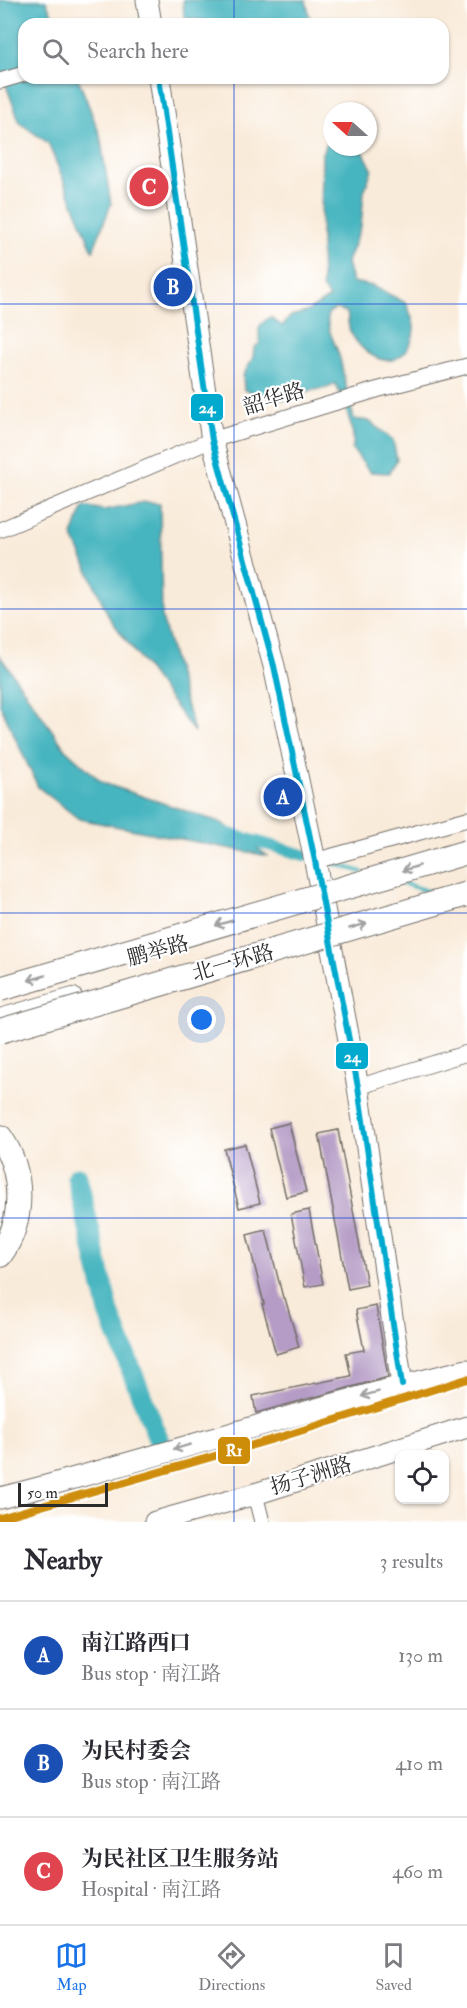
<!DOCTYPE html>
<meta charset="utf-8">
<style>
body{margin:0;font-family:"IM FELL Double Pica","Noto Serif SC",serif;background:#f7f7f7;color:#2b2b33}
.controls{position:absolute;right:18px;bottom:18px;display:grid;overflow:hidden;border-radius:12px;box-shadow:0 2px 4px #0004}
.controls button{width:54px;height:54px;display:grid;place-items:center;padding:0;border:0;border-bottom:2px solid #e1e1e2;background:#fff;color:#2b2b33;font:30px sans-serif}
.compass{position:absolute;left:323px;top:102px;width:54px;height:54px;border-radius:50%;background:#fff;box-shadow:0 2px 4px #0004;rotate:291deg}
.scale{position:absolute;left:18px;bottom:15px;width:90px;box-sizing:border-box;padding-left:6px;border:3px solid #2b2b2b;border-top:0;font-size:16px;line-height:21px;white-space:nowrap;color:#2b2b2b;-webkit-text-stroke:4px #fff;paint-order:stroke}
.you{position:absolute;left:202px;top:1020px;width:21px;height:21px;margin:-15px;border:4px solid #fff;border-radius:50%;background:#1a73e8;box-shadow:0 0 0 9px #1a73e833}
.badge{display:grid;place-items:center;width:39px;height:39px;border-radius:50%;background:#1a73e8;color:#fff;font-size:20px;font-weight:700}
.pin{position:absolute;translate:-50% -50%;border:3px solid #fff;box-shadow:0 2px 6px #0006}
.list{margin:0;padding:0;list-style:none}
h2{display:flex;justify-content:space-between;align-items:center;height:78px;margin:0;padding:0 24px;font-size:26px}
h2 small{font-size:20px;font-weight:400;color:#7c7c81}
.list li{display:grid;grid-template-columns:39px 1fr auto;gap:18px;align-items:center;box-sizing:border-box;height:108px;padding:0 24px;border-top:2px solid #e1e1e2}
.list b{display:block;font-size:22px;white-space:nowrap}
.list p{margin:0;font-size:20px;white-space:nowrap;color:#7c7c81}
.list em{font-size:20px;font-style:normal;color:#7c7c81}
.icon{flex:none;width:33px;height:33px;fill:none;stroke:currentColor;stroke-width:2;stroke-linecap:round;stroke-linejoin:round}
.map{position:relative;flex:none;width:467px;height:1522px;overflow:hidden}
.search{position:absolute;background:#fff;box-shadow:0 2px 4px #0004;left:18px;right:18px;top:18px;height:66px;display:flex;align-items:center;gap:15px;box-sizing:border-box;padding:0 21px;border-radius:18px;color:#7c7c81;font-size:22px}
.sheet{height:402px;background:#fff}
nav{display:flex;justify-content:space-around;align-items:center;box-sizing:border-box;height:84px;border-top:2px solid #e1e1e2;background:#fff;font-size:16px;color:#7c7c81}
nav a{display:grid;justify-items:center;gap:3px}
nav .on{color:#1a73e8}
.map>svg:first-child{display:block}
.water{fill:#46b5c0;stroke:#387076;stroke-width:1.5}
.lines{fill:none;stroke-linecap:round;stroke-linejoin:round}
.stream{stroke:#46b5c0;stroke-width:4}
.canal{stroke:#46b5c0;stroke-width:12}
.river{stroke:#46b5c0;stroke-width:21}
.building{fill:#b59cc6}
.minor-casing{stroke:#736e68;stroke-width:17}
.tertiary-casing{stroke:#736e68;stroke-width:20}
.secondary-casing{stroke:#736e68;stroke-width:23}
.trunk-casing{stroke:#736e68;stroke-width:26}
.minor{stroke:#fff;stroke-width:15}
.tertiary{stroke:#fff;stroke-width:18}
.secondary{stroke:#fff;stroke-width:21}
.trunk{stroke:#fff;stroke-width:24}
.trunk-bridge-casing{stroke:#736e68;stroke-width:26;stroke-linecap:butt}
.trunk-bridge{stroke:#fff;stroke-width:24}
.bus-1-casing{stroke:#fff;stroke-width:10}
.bus-1{stroke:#00a9ce;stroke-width:6}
.rail-1-casing{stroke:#fff;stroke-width:12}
.rail-1{stroke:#ce8d09;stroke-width:8}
.oneway{stroke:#a0a0a0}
.grid{fill:none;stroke:#1d4ed8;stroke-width:1.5;stroke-opacity:0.55}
.labels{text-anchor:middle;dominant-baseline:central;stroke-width:4.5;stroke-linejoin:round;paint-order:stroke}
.street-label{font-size:21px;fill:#2b2b2b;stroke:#fff}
.line-badge{stroke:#fff;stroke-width:2}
.badge-label{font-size:16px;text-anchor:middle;font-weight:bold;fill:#fff}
</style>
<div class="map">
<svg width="467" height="1522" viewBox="0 0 467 1522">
<rect width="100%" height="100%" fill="#fff"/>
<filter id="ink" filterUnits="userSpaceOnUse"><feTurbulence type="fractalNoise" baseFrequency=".0167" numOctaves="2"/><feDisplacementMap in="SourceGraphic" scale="12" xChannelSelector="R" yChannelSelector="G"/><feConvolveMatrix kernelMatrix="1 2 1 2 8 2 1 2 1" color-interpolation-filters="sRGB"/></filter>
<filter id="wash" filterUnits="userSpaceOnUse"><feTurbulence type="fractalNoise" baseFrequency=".008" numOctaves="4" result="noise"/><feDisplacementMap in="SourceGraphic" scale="24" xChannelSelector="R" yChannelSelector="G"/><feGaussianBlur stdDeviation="1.35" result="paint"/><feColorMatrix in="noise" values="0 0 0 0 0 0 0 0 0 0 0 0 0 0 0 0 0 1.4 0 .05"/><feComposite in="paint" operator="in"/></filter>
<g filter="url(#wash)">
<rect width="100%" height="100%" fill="#f9ebda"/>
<!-- water -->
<g class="water">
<path d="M 0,0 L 46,0 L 56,24 L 24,24 L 24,78 L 78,78 L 100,135 L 111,204 L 93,251 L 48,143 L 20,123 L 0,69 Z"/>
<path d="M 183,0 L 306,0 L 311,24 L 225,24 L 184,18 Z"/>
<path d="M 330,136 L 332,136 L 332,147 L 361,147 L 372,169 L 364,192 L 361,226 L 347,262 L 352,282 L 373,286 L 406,303 C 409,310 413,319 414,326 C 414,332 413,339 410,344 C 395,376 361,355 350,331 C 348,326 348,318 347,312 L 335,309 L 328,313 C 325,331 338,345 341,363 C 345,382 349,400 354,419 L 369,421 L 393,440 L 397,460 L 389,473 L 370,472 L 352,449 C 358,435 342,399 336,384 L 327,388 L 308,391 L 283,400 L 267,397 L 244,390 L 243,376 L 253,357 L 254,348 L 260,343 C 258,327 257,326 270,317 L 282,326 L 291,316 L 306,312 L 329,298 L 322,287 L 321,245 L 322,153 Z"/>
<path d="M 144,502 L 160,503 L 162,618 L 194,732 L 109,617 L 72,535 L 84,506 L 104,510 Z"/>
<path d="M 0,656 L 65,749 L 103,783 L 222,823 L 268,856 L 79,819 L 38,787 L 0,705 Z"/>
</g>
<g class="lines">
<!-- stream -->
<g class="stream">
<path d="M 329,862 L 362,872"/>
<path d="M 398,882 L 434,893"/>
</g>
<!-- canal -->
<path class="canal" d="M 226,833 L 304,855"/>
<!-- river -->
<path class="river" d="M 77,1177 L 109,1313 L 158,1438"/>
</g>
<g id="blocks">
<!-- building -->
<g class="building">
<path d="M 289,1123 L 306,1192 L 286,1197 L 269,1128 Z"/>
<path d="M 338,1130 L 367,1285 L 348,1289 L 319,1134 Z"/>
<path d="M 245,1144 L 260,1203 L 239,1208 L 224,1149 Z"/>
<path d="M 309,1210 L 323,1284 L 305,1287 L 291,1214 Z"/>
<path d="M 266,1230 L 283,1298 L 285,1298 L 299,1347 L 276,1354 L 262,1304 L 264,1304 L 247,1235 Z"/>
<path d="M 376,1306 L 388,1377 L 256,1413 L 253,1396 L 351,1376 L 346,1353 L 364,1350 L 356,1310 Z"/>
</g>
</g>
</g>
<g filter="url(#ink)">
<use href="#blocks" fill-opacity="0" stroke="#736e68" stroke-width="1.5"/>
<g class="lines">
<defs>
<g id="minor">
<path d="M 0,81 L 24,74"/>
<path d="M 0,530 L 212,440 L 376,390 L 467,366"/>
<path d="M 315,861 L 467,819"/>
<path d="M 358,1087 L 467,1053"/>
<path d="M 255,1494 L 262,1522"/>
</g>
<path id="tertiary" d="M 0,1018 L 73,997"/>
<g id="secondary">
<path d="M 147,0 L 151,24"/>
<path d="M 159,78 L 212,440 L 274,666 L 315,861 L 358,1087 L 402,1385"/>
<path d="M 0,1498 C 157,1458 310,1407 467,1370"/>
<path d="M 155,1522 L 255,1494 L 467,1427"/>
</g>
<path id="trunk" d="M 0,1137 C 24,1171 25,1221 0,1255"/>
</defs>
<!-- minor casing -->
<use href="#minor" class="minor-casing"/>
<!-- tertiary casing -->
<use href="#tertiary" class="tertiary-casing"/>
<!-- secondary casing -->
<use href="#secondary" class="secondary-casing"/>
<!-- trunk casing -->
<use href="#trunk" class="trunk-casing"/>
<!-- minor -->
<use href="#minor" class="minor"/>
<!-- tertiary -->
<use href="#tertiary" class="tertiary"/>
<!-- secondary -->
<use href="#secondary" class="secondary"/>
<!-- trunk -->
<use href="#trunk" class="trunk"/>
<defs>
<g id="trunk-bridge">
<path d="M 0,989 L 467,852"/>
<path d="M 0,1031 L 467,894"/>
</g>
</defs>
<!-- trunk-bridge casing -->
<use href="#trunk-bridge" class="trunk-bridge-casing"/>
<!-- trunk-bridge -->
<use href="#trunk-bridge" class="trunk-bridge"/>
<defs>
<path id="bus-1" d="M 159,78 L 212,440 L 274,666 L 315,861 L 358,1087 L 402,1385"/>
</defs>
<!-- bus-1 casing -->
<use href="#bus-1" class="bus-1-casing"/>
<!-- bus-1 -->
<use href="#bus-1" class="bus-1"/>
<defs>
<path id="rail-1" d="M 0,1518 L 284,1436 L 467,1379"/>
</defs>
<!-- rail-1 casing -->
<use href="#rail-1" class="rail-1-casing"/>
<!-- rail-1 -->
<use href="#rail-1" class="rail-1"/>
</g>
<!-- one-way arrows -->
<defs><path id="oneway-shaft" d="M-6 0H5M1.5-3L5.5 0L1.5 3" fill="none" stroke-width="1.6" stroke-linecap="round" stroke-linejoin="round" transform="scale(1.5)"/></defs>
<g class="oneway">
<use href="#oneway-shaft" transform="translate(411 868) rotate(164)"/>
<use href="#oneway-shaft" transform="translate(224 923) rotate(164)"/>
<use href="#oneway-shaft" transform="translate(358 926) rotate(-16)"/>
<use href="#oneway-shaft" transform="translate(37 978) rotate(164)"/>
<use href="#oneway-shaft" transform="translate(370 1394) rotate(165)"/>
<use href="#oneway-shaft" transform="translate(182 1447) rotate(163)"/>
</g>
</g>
<!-- grid -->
<path class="grid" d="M 234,0 L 234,24M 234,78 L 234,1522M 0,304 L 467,304M 0,609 L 467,609M 0,913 L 467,913M 0,1218 L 467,1218"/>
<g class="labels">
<!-- street labels -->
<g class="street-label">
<text transform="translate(274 399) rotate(-17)">韶华路</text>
<text transform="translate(158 951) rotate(-15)">鹏举路</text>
<text transform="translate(233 963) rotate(-16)">北一环路</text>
<text transform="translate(311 1476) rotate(-17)">扬子洲路</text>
</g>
</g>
<g class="line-badge">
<rect x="190" y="393" width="34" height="29" rx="6" fill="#00a9ce"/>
<rect x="335" y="1042" width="34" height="28" rx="6" fill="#00a9ce"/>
<rect x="217" y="1436" width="34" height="29" rx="6" fill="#ce8d09"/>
</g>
<g class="badge-label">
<text x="207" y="413">24</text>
<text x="352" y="1062">24</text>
<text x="234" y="1456">R1</text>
</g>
</svg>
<div class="controls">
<button><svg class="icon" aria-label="locate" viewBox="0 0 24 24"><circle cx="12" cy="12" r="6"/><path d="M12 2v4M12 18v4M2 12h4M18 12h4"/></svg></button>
</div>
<svg class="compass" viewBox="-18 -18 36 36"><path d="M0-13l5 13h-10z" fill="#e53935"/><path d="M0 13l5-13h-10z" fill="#7c7c81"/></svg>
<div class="scale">50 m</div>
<div class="you"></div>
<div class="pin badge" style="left:283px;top:797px;background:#1a4fb4">A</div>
<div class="pin badge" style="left:173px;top:287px;background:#1a4fb4">B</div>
<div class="pin badge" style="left:149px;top:187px;background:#e0444e">C</div>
<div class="search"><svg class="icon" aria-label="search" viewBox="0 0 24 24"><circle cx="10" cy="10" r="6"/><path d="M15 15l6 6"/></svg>Search here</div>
</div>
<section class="sheet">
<h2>Nearby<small>3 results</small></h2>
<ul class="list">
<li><span class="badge" style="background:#1a4fb4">A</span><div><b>南江路西口</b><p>Bus stop · 南江路</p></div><em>130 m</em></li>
<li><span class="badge" style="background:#1a4fb4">B</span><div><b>为民村委会</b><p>Bus stop · 南江路</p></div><em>410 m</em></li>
<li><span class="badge" style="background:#e0444e">C</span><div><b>为民社区卫生服务站</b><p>Hospital · 南江路</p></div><em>460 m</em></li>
</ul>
</section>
<nav>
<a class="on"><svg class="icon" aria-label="map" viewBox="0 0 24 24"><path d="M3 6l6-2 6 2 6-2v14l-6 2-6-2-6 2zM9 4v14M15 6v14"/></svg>Map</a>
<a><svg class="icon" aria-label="directions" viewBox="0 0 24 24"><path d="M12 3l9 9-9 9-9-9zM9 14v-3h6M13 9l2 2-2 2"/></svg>Directions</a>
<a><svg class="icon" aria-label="saved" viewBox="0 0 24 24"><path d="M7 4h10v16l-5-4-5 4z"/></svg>Saved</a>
</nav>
